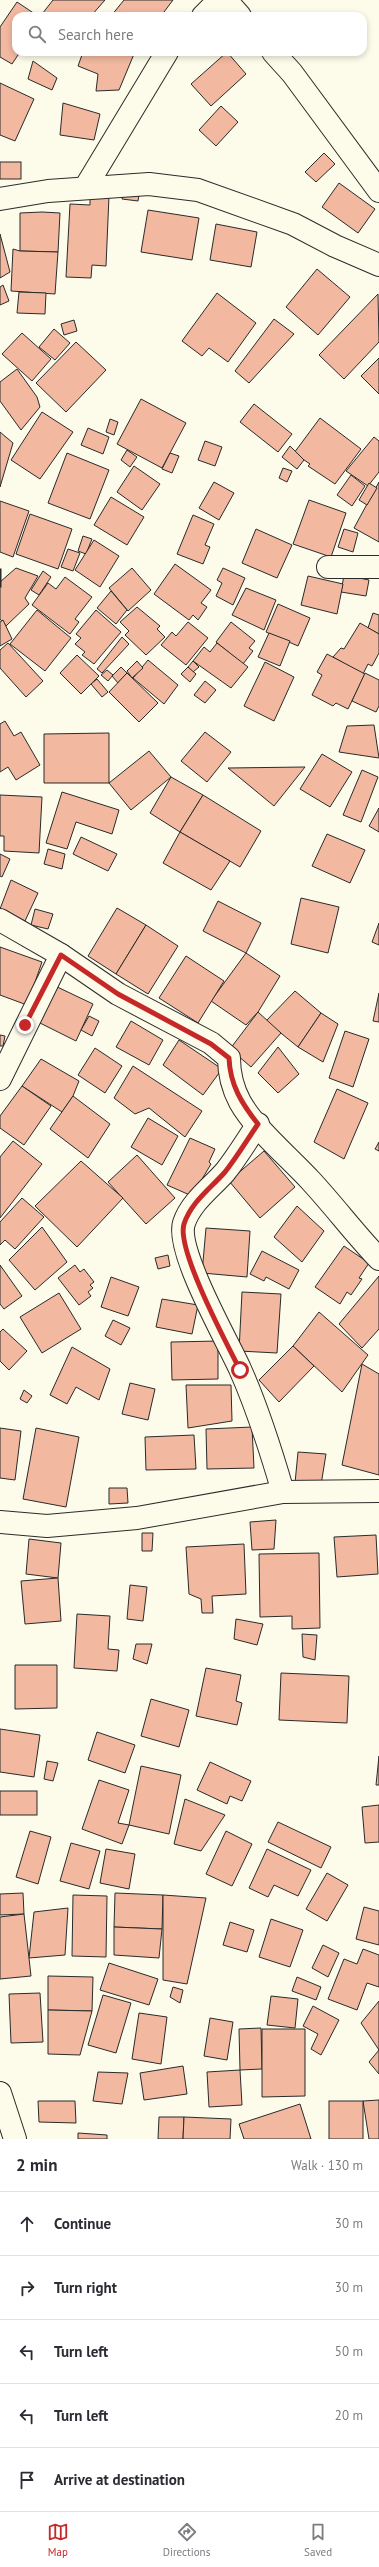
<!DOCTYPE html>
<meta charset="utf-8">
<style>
body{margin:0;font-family:"PT Sans",sans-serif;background:#f7f7f7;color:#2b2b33}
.stop{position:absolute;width:12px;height:12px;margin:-9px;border:3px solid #c62828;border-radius:50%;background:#fff}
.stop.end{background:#c62828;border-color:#fff;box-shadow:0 1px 4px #0008}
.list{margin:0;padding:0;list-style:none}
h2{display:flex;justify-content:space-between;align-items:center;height:52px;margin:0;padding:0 16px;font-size:17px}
h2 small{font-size:13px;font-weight:400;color:#7c7c81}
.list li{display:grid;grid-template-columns:26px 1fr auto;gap:12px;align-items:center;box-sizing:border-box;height:64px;padding:0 16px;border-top:1px solid #e1e1e2}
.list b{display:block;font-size:15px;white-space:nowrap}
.list em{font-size:13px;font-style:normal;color:#7c7c81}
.icon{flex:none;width:22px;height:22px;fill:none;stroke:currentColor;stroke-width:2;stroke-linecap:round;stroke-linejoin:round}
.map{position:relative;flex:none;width:379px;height:2139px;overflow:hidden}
.search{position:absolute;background:#fff;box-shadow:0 2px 6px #0003;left:12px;right:12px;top:12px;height:44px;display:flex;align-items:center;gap:10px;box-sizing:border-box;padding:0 14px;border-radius:12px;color:#7c7c81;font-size:15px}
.sheet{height:372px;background:#fff}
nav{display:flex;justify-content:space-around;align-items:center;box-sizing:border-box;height:56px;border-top:1px solid #e1e1e2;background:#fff;font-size:11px;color:#7c7c81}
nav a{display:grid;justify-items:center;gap:2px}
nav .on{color:#c62828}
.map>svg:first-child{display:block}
.building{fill:#f2b8a0;stroke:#2b2b2b}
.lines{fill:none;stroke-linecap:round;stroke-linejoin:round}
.street-casing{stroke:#2b2b2b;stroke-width:24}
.street{stroke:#fdfbea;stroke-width:22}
.route{stroke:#c62828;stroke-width:5}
</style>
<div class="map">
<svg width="379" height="2139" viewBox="0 0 379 2139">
<rect width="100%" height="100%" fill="#fdfbea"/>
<!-- building -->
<g class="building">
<path d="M 53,0 L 105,0 L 91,16 L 44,16 L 42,14 Z"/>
<path d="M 124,0 L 173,0 L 161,16 L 111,16 Z"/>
<path d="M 17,2 L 38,16 L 16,16 L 16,52 L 20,52 L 12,64 L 0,57 L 0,27 Z"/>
<path d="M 83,52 L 129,52 L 134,54 L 119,90 L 96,91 L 98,74 L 78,66 Z"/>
<path d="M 227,52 L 246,74 L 211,106 L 191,84 Z"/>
<path d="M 33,61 L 57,78 L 52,90 L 28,79 Z"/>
<path d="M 0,83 L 34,99 L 15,141 L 0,135 Z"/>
<path d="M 63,103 L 100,114 L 94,140 L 60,135 Z"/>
<path d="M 221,106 L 238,122 L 216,146 L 199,130 Z"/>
<path d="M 324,153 L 335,164 L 316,182 L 305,172 Z"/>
<rect x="0" y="162" width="21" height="17"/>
<path d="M 339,183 L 375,209 L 358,233 L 322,207 Z"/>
<path d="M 124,187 L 140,189 L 138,201 L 122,199 Z"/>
<path d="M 90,195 L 109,196 L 106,266 L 92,265 L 91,278 L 66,277 L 70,204 L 90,205 Z"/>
<path d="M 148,210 L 199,218 L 192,260 L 141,252 Z"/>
<path d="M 42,212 L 60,213 L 58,252 L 20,251 L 20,213 Z"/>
<path d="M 216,224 L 257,232 L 251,267 L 210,260 Z"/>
<path d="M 0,234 L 10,272 L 0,278 Z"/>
<path d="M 13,249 L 20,251 L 58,252 L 55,294 L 11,291 Z"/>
<path d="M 317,269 L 350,297 L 318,335 L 286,307 Z"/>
<path d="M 3,285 L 9,301 L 0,305 L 0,287 Z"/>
<path d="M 19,292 L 46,293 L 45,314 L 17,313 Z"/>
<path d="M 217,293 L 256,323 L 228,362 L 209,348 L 202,356 L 182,341 Z"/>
<path d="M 378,294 L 379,342 L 344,379 L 319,355 Z"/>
<path d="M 274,319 L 294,334 L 249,383 L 235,371 Z"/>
<path d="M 74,320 L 77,331 L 64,335 L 61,324 Z"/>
<path d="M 54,329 L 70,343 L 55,360 L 39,347 Z"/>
<path d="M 22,333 L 51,359 L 32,381 L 2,354 Z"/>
<path d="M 76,342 L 106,370 L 66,412 L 36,383 Z"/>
<path d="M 379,358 L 379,394 L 361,376 Z"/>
<path d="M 17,369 L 37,397 L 40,407 L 21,430 L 0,401 L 0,382 Z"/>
<path d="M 141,399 L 186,423 L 162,468 L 117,444 Z"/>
<path d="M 254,404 L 292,434 L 278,452 L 240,422 Z"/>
<path d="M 42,412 L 73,432 L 40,479 L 11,460 Z"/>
<path d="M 320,418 L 361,449 L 335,484 L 308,466 L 310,464 L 294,453 Z"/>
<path d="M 110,419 L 118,422 L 114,435 L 106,432 Z"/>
<path d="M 88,428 L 109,437 L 103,454 L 81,445 Z"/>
<path d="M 0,432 L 13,443 L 0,487 Z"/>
<path d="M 374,437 L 379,441 L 379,472 L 368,486 L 346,471 Z"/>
<path d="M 205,441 L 222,447 L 215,466 L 198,460 Z"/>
<path d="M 290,446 L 304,460 L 297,469 L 282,457 Z"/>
<path d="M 127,450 L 137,457 L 130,467 L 121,460 Z"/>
<path d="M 67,453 L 109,470 L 90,519 L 48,503 Z"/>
<path d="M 170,453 L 179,456 L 172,473 L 162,469 Z"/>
<path d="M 134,466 L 160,484 L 142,510 L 117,492 Z"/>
<path d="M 283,468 L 292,471 L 287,482 L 279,478 Z"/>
<path d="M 351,475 L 365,486 L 352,506 L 337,495 Z"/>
<path d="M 214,482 L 234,493 L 219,520 L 199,508 Z"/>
<path d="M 379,482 L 379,542 L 354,528 Z"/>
<path d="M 369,483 L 377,488 L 367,505 L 359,500 Z"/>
<path d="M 111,497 L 144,517 L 127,545 L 94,525 Z"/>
<path d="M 309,500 L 346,513 L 331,557 L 293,544 Z"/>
<path d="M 0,501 L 29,511 L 13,557 L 0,552 Z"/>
<path d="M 30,514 L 72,529 L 58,569 L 16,554 Z"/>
<path d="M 193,515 L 214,524 L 205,545 L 210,547 L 203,564 L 177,554 Z"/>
<path d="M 256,529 L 292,545 L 277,578 L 242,563 Z"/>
<path d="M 344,529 L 358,533 L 353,552 L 338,547 Z"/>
<path d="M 83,536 L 92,539 L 86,554 L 78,551 Z"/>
<path d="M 94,540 L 119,556 L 100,587 L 75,570 Z"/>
<path d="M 68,549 L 80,553 L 73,571 L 61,567 Z"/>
<path d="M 175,564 L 211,590 L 201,603 L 207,607 L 198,620 L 193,615 L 189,620 L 154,594 Z"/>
<path d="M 16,568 L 38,576 L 25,598 L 29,604 L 6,626 L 0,619 L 0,582 Z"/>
<path d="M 132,568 L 151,590 L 128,611 L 109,588 Z"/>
<path d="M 223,568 L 245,578 L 233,605 L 216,596 L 222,583 L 217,580 Z"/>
<rect x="0" y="569" width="1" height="18"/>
<path d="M 43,571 L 51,577 L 39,595 L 31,590 Z"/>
<path d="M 344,575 L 369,580 L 366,596 L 341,592 Z"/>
<path d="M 308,576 L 343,584 L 337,614 L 301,605 Z"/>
<path d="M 65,577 L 92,597 L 75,619 L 79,622 L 70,634 L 32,605 L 48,583 L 56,589 Z"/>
<path d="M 246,588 L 276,600 L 264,630 L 232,615 Z"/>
<path d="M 111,591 L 127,610 L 116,624 L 97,608 Z"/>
<path d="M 278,604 L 310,618 L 298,646 L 266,632 Z"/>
<path d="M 137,607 L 160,626 L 157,629 L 165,637 L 146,655 L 125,635 L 129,631 L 120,622 Z"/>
<path d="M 37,610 L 71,638 L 45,671 L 10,644 Z"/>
<path d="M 96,610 L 121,632 L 94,664 L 82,655 L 85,652 L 75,644 L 81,638 L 76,634 Z"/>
<path d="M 373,613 L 379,615 L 379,634 L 368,628 Z"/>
<path d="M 3,620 L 12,639 L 0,646 L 0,622 Z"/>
<path d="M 188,622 L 208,638 L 186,665 L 161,645 L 172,632 L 176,636 Z"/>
<path d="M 231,622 L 255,641 L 249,648 L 253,651 L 243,664 L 216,642 Z"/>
<path d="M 360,623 L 379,634 L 379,653 L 372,666 L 368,664 L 363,674 L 333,657 L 341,648 L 344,649 Z"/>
<path d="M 269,633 L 290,641 L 280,666 L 258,657 Z"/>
<path d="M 122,637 L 129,644 L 102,673 L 97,669 Z"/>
<path d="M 8,643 L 43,681 L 26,697 L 0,668 L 0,650 Z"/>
<path d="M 217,643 L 248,667 L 231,688 L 193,661 L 204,647 L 210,652 Z"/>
<path d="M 327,654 L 365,674 L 348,709 L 336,703 L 333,706 L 312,695 L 322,675 L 317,672 Z"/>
<path d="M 77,655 L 99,676 L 81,694 L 60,673 Z"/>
<path d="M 148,660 L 178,685 L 164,704 L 133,678 Z"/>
<path d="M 137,661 L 143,668 L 132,678 L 127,671 Z"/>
<path d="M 193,661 L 199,667 L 193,672 L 188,667 Z"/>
<path d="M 265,662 L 294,677 L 274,721 L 244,706 Z"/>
<path d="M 121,667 L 127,673 L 118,683 L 112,676 Z"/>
<path d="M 188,667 L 196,674 L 190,682 L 181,674 Z"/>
<path d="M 107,670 L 113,675 L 108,681 L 101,675 Z"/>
<path d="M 127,673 L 158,703 L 139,722 L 109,692 Z"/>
<path d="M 365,673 L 379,680 L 379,706 L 376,712 L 352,701 Z"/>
<path d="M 97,679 L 108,692 L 102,697 L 91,684 Z"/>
<path d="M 205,681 L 216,690 L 205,703 L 194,695 Z"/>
<path d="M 5,721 L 14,736 L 21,732 L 40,765 L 16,780 L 8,767 L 0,772 L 0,724 Z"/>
<path d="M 374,725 L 379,758 L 339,752 L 347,726 Z"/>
<path d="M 205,732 L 231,752 L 207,782 L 181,761 Z"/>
<path d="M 109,733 L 109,783 L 44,783 L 44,734 Z"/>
<path d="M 149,751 L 171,777 L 131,810 L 109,783 Z"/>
<path d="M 322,754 L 352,772 L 330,807 L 300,789 Z"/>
<path d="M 305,767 L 274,806 L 228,768 Z"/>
<path d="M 362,770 L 378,777 L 361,822 L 343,815 Z"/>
<path d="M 171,777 L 203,795 L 180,832 L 150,813 Z"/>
<path d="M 62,792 L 119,810 L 112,834 L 76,822 L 67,849 L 46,843 Z"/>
<path d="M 0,795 L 42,797 L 39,853 L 4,851 L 4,836 L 0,836 Z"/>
<path d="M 203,795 L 261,831 L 240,867 L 180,832 Z"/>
<path d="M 379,808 L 379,832 L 369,826 Z"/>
<path d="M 180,832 L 230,861 L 211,890 L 163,863 Z"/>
<path d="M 327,834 L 365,850 L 350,883 L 312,866 Z"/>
<path d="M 81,837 L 117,854 L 108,871 L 73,854 Z"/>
<path d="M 48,849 L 65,854 L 62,869 L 44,864 Z"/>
<path d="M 0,854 L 10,859 L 2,877 L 0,876 Z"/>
<path d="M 11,880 L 38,893 L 25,921 L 0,909 Z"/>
<path d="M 301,898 L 339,907 L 328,953 L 291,944 Z"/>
<path d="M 218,901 L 261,923 L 246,953 L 203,931 Z"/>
<path d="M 117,908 L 146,925 L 116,974 L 88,956 Z"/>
<path d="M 35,909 L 53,914 L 48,929 L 31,925 Z"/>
<path d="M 379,923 L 379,945 L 372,942 Z"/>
<path d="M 146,925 L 178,946 L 148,994 L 116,974 Z"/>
<path d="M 0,947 L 42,962 L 27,1005 L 0,995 Z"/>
<path d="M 246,953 L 280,976 L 258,1012 L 246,1025 L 211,1001 Z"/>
<path d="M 186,956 L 224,981 L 198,1023 L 159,998 Z"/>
<path d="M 51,984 L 93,1004 L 76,1041 L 34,1020 Z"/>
<path d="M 295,991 L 321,1013 L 298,1047 L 266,1021 Z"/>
<path d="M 379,993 L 379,1022 L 373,1021 Z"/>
<path d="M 258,1012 L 281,1033 L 251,1067 L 230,1049 Z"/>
<path d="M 321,1013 L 338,1024 L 323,1062 L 298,1047 Z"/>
<path d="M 89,1016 L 99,1021 L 92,1036 L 81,1030 Z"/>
<path d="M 131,1021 L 163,1040 L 149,1065 L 116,1047 Z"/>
<path d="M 345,1031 L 369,1039 L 353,1087 L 329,1078 Z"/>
<path d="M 0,1035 L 5,1036 L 3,1046 L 0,1046 Z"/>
<path d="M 179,1040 L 222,1069 L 203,1095 L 163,1065 Z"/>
<path d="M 278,1047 L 299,1074 L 278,1093 L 258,1073 Z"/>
<path d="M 95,1048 L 122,1066 L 105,1093 L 78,1075 Z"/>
<path d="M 41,1059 L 79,1081 L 73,1096 L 62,1112 L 22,1086 Z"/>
<path d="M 133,1066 L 202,1111 L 185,1137 L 149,1108 L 135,1114 L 114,1098 Z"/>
<path d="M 22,1086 L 51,1106 L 24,1145 L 0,1128 L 0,1116 Z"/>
<path d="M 337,1089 L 368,1103 L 344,1159 L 314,1142 Z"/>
<path d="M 73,1096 L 110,1124 L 88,1158 L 50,1129 Z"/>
<path d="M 148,1118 L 178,1136 L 162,1165 L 131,1147 Z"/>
<path d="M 190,1138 L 215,1149 L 209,1162 L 211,1164 L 192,1196 L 167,1185 Z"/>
<path d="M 13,1141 L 42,1164 L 0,1218 L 0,1157 Z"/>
<path d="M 379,1142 L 379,1151 L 375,1149 Z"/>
<path d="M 264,1151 L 295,1187 L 260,1218 L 229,1181 Z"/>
<path d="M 137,1155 L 175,1198 L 146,1224 L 108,1182 Z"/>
<path d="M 81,1161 L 123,1198 L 77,1247 L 35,1206 Z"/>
<path d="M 22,1198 L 44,1217 L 15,1249 L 5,1240 L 0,1245 L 0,1222 Z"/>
<path d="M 297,1206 L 324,1231 L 302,1262 L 274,1237 Z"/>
<path d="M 42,1227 L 67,1262 L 35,1290 L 9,1260 Z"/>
<path d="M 206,1228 L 250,1231 L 247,1277 L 202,1273 Z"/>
<path d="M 344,1246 L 369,1263 L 359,1278 L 362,1279 L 351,1295 L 347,1292 L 340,1304 L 315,1287 Z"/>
<path d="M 262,1251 L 299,1270 L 289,1289 L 266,1277 L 264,1281 L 250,1274 Z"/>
<path d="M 168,1255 L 170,1266 L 158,1269 L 155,1258 Z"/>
<path d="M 0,1265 L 22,1296 L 4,1309 L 0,1304 Z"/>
<path d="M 75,1265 L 80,1272 L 84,1269 L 94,1282 L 90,1285 L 93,1288 L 88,1292 L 91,1296 L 79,1305 L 58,1278 Z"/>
<path d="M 379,1276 L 379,1329 L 362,1348 L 339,1324 Z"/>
<path d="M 111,1277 L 139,1287 L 128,1316 L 101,1307 Z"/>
<path d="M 242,1292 L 281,1294 L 277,1353 L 239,1351 Z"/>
<path d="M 59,1293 L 81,1329 L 42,1353 L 20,1317 Z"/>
<path d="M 162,1299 L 198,1305 L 192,1334 L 156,1327 Z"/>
<path d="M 319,1312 L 368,1355 L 342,1392 L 293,1346 Z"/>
<path d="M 113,1320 L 130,1328 L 121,1345 L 105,1336 Z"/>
<path d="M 3,1329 L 27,1351 L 9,1370 L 0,1361 L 0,1332 Z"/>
<path d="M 218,1341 L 218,1379 L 172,1380 L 171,1342 Z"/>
<path d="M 293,1346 L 314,1366 L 279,1402 L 259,1380 Z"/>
<path d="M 72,1347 L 110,1369 L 99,1400 L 76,1387 L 67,1404 L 50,1395 Z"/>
<path d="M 362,1364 L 379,1374 L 379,1475 L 342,1465 Z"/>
<path d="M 130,1383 L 155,1389 L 148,1420 L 122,1414 Z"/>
<path d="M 186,1385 L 231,1385 L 232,1421 L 188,1428 Z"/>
<path d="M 24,1390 L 32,1396 L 27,1403 L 20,1399 Z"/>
<path d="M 252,1427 L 254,1468 L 207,1469 L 206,1429 Z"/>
<path d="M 0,1428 L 21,1431 L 15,1480 L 0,1478 Z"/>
<path d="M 36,1428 L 79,1437 L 66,1507 L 23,1499 Z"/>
<path d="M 194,1435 L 196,1469 L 146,1470 L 145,1437 Z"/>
<path d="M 298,1452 L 326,1454 L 321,1485 L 295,1483 Z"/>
<path d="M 109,1488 L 127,1488 L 128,1503 L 109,1504 Z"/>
<path d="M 276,1520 L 274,1549 L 252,1550 L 250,1522 Z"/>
<path d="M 142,1533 L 153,1533 L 152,1551 L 142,1551 Z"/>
<path d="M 376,1535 L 378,1574 L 337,1577 L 334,1537 Z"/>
<path d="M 29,1539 L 61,1543 L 58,1578 L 26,1574 Z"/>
<path d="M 244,1544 L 246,1594 L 212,1596 L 213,1613 L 202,1613 L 201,1599 L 189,1594 L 186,1547 Z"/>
<path d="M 319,1553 L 320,1628 L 292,1629 L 292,1616 L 260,1617 L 259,1554 Z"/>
<path d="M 58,1578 L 61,1621 L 25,1624 L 21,1581 Z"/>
<path d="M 130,1585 L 147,1587 L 143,1621 L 127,1619 Z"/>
<path d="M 77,1614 L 110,1616 L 108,1649 L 119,1650 L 117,1671 L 74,1668 Z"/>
<path d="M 236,1619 L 263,1624 L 257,1645 L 234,1639 Z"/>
<path d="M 302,1634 L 317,1635 L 315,1660 L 303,1657 Z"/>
<path d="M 136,1644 L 152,1644 L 147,1664 L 133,1659 Z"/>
<path d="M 15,1665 L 57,1665 L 57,1708 L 15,1709 Z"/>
<path d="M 206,1668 L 241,1675 L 236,1701 L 242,1703 L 237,1725 L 196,1716 Z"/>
<path d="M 281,1673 L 349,1676 L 347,1723 L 279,1720 Z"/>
<path d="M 151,1699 L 189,1710 L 179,1747 L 141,1736 Z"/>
<path d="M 0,1729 L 40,1735 L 34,1777 L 0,1772 Z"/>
<path d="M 97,1732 L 135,1745 L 125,1773 L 88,1760 Z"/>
<path d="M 379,1756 L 379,1785 L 376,1785 Z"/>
<path d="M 47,1761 L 58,1763 L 53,1781 L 44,1779 Z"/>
<path d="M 210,1762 L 251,1781 L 242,1801 L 230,1796 L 227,1804 L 197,1790 Z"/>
<path d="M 141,1766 L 181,1775 L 169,1834 L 129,1825 Z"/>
<path d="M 99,1780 L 129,1790 L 118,1823 L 129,1825 L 122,1844 L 82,1829 Z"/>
<rect x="0" y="1791" width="37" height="24"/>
<path d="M 185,1799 L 225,1815 L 201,1851 L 174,1844 Z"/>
<path d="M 379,1805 L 379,1842 L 365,1843 L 362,1807 Z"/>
<path d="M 278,1822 L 331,1847 L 321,1868 L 268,1842 Z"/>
<path d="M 30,1831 L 51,1837 L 38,1884 L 16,1877 Z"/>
<path d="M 226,1831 L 252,1844 L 232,1886 L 206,1874 Z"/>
<path d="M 71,1843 L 100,1851 L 89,1889 L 60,1881 Z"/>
<path d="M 106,1849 L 135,1854 L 129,1889 L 100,1883 Z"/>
<path d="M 267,1849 L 311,1870 L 298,1896 L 274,1885 L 268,1897 L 249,1888 Z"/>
<path d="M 327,1873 L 348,1885 L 327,1921 L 306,1909 Z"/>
<path d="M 23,1893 L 24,1914 L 0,1915 L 0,1894 Z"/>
<path d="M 115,1893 L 163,1895 L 162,1929 L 114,1927 Z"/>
<path d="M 73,1895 L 107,1896 L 106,1957 L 72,1956 Z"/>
<path d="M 163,1895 L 206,1898 L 187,1984 L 163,1980 Z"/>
<path d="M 364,1907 L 379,1911 L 379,1945 L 356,1939 Z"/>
<path d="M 68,1908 L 65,1955 L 29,1958 L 34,1912 Z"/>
<path d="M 24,1914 L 31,1976 L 0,1979 L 0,1917 Z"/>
<path d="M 271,1919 L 303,1930 L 290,1967 L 259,1957 Z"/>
<path d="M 230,1922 L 254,1930 L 247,1952 L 223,1945 Z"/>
<path d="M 114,1927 L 162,1929 L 159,1958 L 114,1955 Z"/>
<path d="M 323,1945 L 339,1953 L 328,1977 L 312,1968 Z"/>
<path d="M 363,1949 L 379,1955 L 379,1987 L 367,1983 L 357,2010 L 328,1999 L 344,1959 L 357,1964 Z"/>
<path d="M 109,1963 L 158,1979 L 149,2005 L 100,1990 Z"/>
<path d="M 48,1976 L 93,1977 L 92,2011 L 48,2010 Z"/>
<path d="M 297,1977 L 321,1987 L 316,2000 L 292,1991 Z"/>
<path d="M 173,1987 L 183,1990 L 180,2003 L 170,1997 Z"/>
<path d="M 40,1993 L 43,2042 L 11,2043 L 9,1994 Z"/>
<path d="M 103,1995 L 131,2003 L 116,2053 L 88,2045 Z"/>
<path d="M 271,1996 L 298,1999 L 295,2028 L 267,2025 Z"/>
<path d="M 379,2001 L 379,2074 L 369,2062 L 379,2050 L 361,2023 Z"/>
<path d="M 313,2006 L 339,2020 L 321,2055 L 311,2049 L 318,2034 L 303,2026 Z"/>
<path d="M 48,2010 L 92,2011 L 80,2055 L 48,2054 Z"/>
<path d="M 139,2013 L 167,2017 L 161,2064 L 132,2059 Z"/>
<path d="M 210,2018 L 233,2022 L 227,2060 L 204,2056 Z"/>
<path d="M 261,2028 L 262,2069 L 240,2070 L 239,2029 Z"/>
<path d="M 262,2029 L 305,2029 L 305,2096 L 262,2097 Z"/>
<path d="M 183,2066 L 187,2094 L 144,2100 L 140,2073 Z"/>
<path d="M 240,2070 L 242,2105 L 209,2107 L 207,2072 Z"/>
<path d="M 98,2072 L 128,2073 L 122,2104 L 93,2101 Z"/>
<path d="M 379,2100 L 379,2139 L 369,2139 L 363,2101 Z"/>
<path d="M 38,2101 L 75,2101 L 76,2123 L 39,2122 Z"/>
<rect x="329" y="2101" width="34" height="38"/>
<path d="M 300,2104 L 311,2139 L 244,2139 L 239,2124 Z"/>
<path d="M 159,2117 L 184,2117 L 183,2139 L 158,2139 Z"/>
<path d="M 184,2117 L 231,2119 L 230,2139 L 183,2139 Z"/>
<path d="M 78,2133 L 107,2135 L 107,2139 L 78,2139 Z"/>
</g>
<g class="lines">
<defs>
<g id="street">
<path d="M 226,0 L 240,16"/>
<path d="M 203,16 L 219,0"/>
<path d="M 273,52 L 292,73 L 379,191"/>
<path d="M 85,188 L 167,52"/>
<path d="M 0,199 L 48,191 L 149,184 L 198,190 L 293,224 L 335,246 L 379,265"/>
<path d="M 328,567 L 379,567"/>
<path d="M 0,920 L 61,955 L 118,994 L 211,1043 L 229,1058 C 229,1073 233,1089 240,1102 C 255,1129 290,1158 311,1181 C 335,1207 355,1234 379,1259"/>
<path d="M 0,1079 L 61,955"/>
<path d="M 258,1124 C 247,1140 237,1157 225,1172 C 211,1188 191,1202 184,1223 C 175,1250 228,1342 240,1369 C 258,1409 271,1451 283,1492"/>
<path d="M 0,1522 L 47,1526 L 137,1518 L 283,1492 L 379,1491"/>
<path d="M 0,2093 L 15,2139"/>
</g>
</defs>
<!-- street casing -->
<use href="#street" class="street-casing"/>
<!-- street -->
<use href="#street" class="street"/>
</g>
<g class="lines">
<!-- route -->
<path class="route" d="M 25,1025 L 61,955 L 118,994 L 211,1044 L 229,1058 C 230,1085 242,1104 258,1124 C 247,1140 237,1157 225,1172 C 211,1188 191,1202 184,1224 C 176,1249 227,1344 240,1370"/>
</g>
</svg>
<div class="stop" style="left:240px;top:1370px"></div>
<div class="stop end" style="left:25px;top:1025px"></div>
<div class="search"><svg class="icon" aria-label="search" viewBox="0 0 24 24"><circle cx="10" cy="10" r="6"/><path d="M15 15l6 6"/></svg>Search here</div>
</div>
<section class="sheet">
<h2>2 min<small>Walk · 130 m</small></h2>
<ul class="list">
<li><svg class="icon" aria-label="ahead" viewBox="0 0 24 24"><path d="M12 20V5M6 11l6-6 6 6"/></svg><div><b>Continue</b></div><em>30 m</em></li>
<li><svg class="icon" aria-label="right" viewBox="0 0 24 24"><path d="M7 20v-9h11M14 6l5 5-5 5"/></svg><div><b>Turn right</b></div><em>30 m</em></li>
<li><svg class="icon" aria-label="left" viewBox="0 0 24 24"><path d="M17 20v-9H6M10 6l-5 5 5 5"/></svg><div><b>Turn left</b></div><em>50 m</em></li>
<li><svg class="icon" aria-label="left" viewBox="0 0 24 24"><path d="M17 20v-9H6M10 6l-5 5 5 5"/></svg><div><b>Turn left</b></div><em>20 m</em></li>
<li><svg class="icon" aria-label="arrive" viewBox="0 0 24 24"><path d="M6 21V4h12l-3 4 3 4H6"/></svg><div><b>Arrive at destination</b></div></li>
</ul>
</section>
<nav>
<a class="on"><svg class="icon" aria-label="map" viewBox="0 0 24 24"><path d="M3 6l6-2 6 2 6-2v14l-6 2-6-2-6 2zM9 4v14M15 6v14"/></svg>Map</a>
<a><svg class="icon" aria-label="directions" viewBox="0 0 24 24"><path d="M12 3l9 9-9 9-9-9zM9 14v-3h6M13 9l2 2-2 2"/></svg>Directions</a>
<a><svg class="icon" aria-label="saved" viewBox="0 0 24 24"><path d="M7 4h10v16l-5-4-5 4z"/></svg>Saved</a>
</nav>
